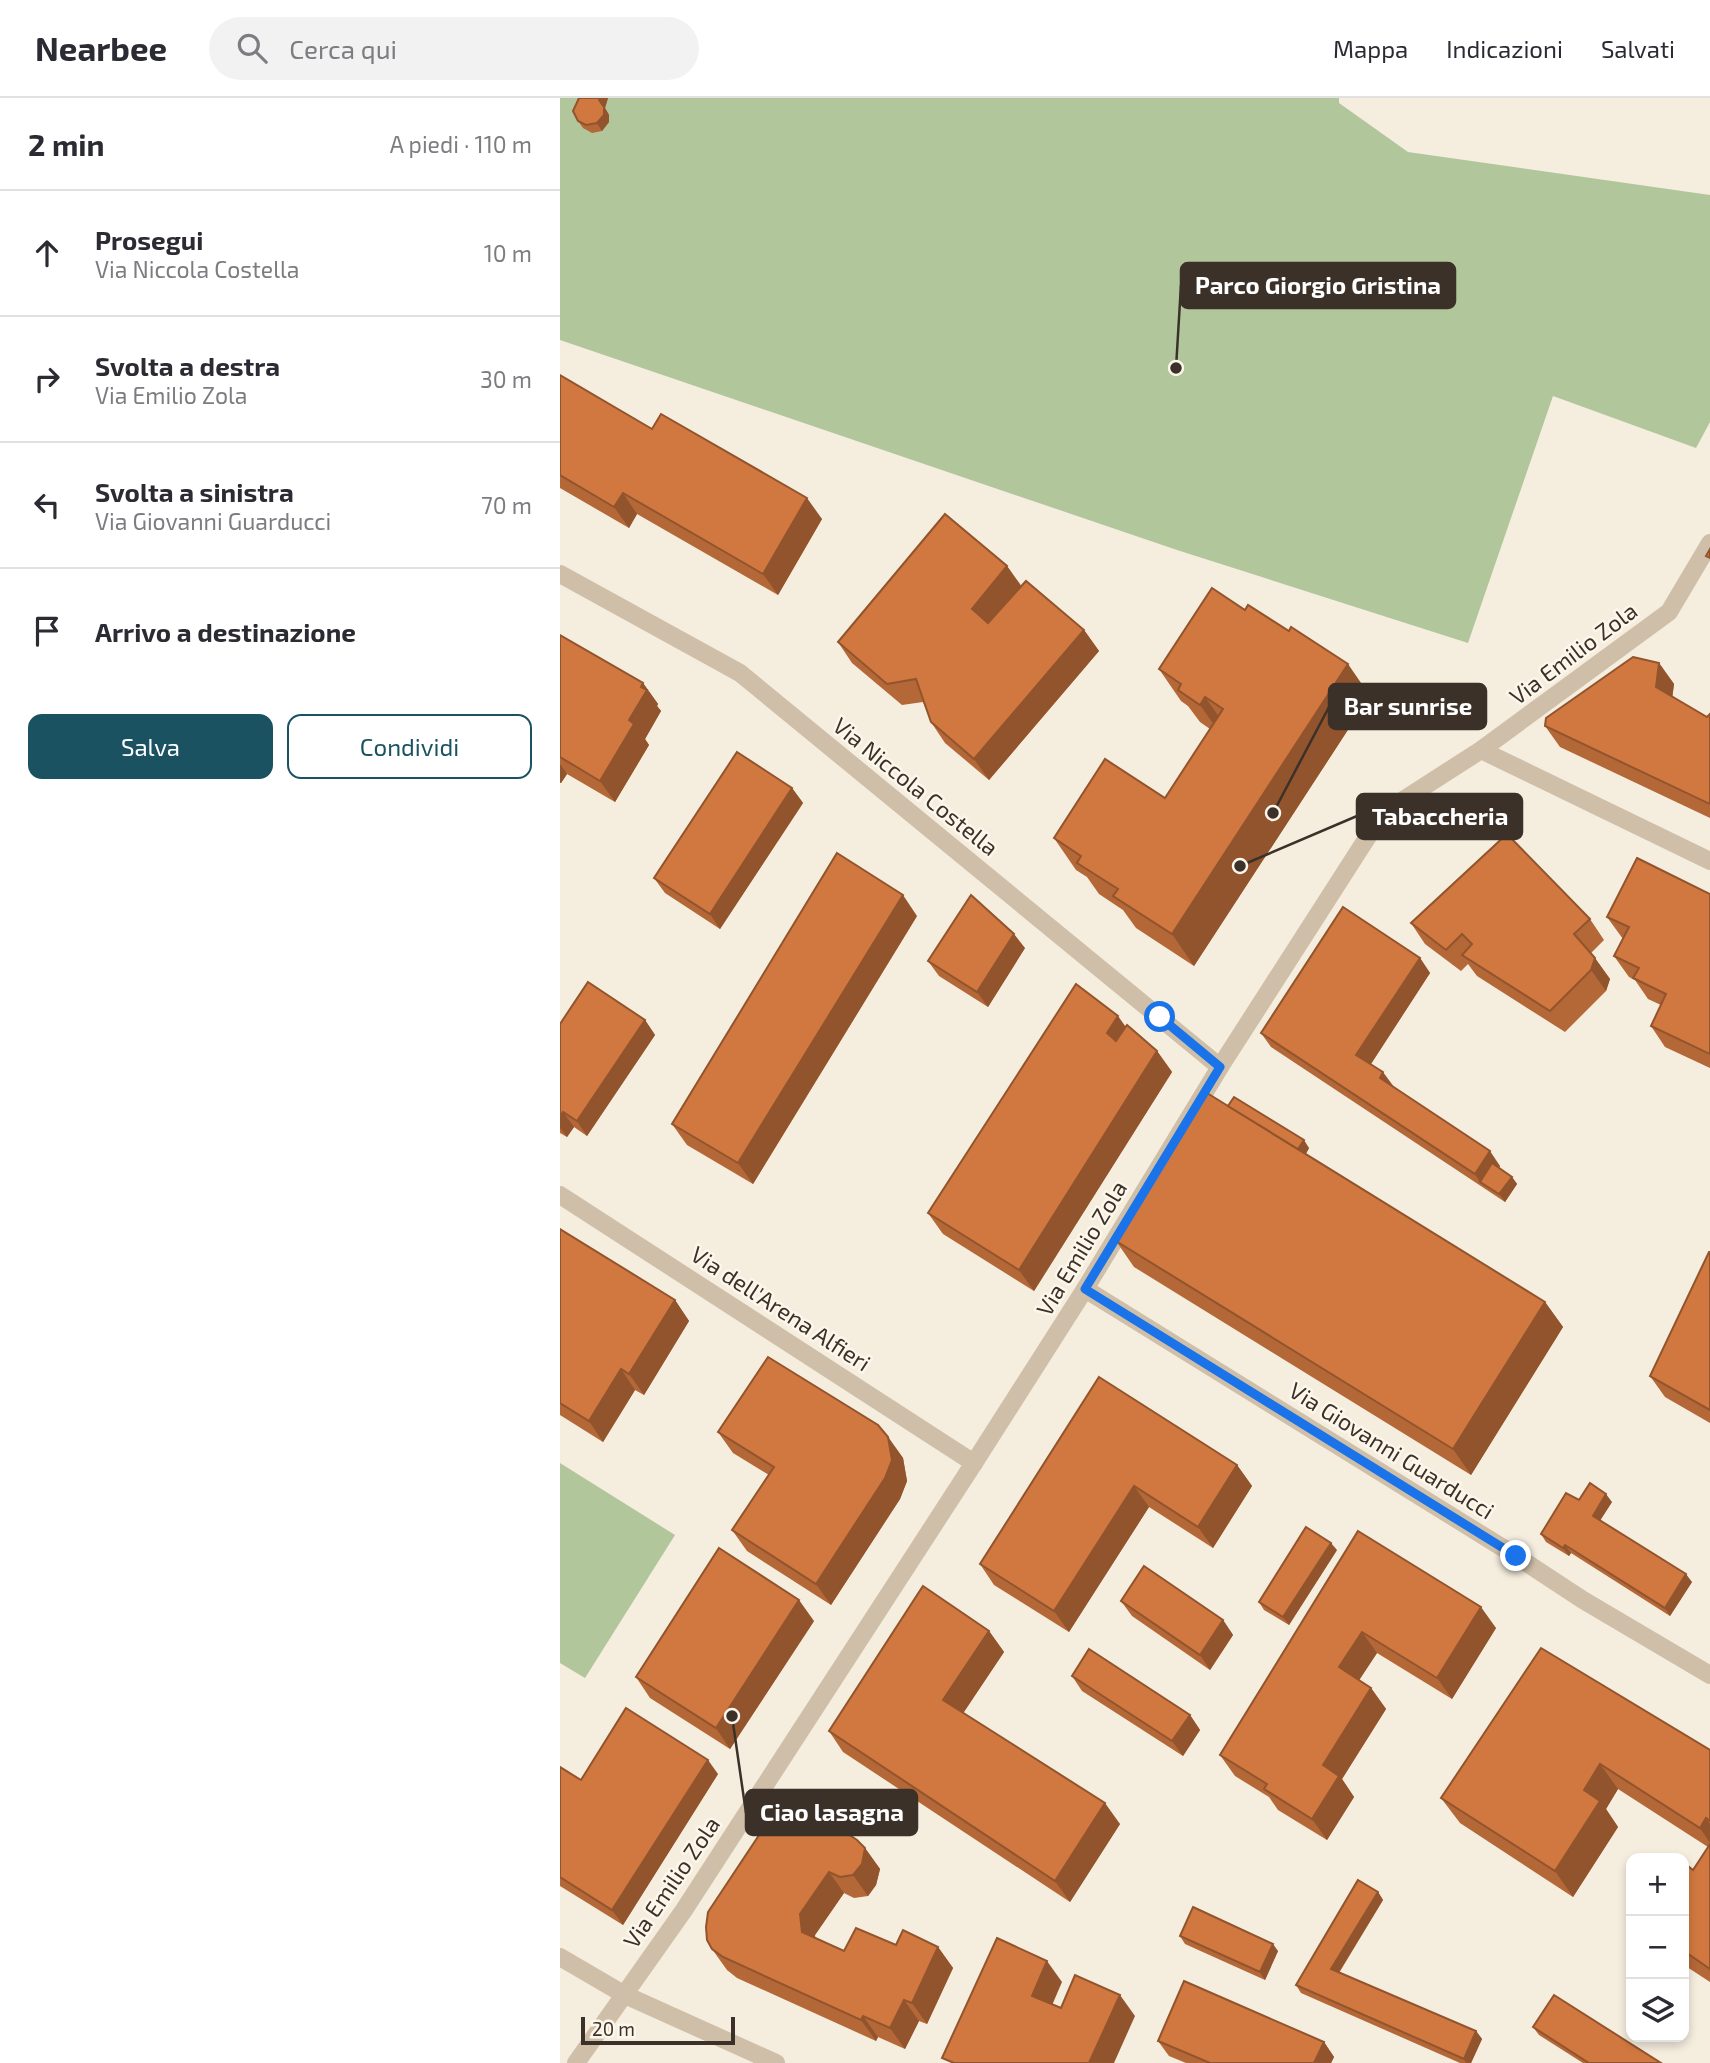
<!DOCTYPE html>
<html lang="it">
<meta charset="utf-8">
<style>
body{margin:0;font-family:"Exo 2",sans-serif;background:#f2f2f3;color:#2b2b33}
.controls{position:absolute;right:21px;bottom:21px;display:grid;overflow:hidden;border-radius:14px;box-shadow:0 4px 10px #0003}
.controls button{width:63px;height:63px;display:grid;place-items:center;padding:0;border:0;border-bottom:2px solid #e1e1e2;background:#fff;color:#2b2b33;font:35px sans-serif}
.scale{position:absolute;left:21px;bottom:18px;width:154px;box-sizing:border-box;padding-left:7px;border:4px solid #3b3129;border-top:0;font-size:19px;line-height:24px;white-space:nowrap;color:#3b3129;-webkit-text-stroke:5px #fcf6eb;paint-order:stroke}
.stop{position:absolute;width:21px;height:21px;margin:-16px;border:5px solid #1a73e8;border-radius:50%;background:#fff}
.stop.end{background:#1a73e8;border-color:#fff;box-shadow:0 2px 7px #0008}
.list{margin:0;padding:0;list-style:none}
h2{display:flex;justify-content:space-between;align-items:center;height:91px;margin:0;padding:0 28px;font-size:30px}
h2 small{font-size:23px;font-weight:400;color:#7c7c81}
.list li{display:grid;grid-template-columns:46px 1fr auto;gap:21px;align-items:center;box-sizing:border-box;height:126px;padding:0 28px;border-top:2px solid #e1e1e2}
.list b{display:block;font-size:26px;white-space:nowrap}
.list p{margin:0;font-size:23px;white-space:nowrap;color:#7c7c81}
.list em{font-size:23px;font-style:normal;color:#7c7c81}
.actions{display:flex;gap:14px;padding:21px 28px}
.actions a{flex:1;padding:16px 0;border:2px solid #1a5261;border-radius:14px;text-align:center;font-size:24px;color:#1a5261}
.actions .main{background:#1a5261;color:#fff}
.icon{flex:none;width:38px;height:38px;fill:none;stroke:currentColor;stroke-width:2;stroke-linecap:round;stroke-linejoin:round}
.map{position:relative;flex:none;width:1150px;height:1965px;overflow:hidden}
header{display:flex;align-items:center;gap:42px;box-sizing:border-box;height:98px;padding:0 35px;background:#fff;border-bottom:2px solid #e1e1e2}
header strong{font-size:33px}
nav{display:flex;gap:38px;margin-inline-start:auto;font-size:24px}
.search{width:490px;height:63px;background:#f2f2f3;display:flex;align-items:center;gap:18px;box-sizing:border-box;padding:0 24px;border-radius:38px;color:#7c7c81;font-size:26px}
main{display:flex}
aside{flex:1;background:#fff}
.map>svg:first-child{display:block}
.green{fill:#b2c69c}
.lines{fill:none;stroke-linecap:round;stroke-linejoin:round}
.minor{stroke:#cfbfa8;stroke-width:18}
.wall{fill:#b46737}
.shaded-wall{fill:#92542d}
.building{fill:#d17840;stroke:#92542d;stroke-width:2}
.route{stroke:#1a73e8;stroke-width:9}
.labels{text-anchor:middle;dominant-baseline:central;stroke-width:5;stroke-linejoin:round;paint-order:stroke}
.street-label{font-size:23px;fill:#3b3129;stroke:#fcf6eb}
.leader{fill:none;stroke:#3b3129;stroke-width:2.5}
.callout-dot{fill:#3b3129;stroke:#fcf6eb;stroke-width:2.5}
.callout{fill:#3b3129;stroke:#3b3129;stroke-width:2.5}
.callout-label{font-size:24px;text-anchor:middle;font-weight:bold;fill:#fff}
</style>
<header>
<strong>Nearbee</strong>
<div class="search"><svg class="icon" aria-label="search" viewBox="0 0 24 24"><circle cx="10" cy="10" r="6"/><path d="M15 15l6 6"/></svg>Cerca qui</div>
<nav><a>Mappa</a><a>Indicazioni</a><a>Salvati</a></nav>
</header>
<main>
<aside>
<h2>2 min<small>A piedi · 110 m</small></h2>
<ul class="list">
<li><svg class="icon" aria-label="ahead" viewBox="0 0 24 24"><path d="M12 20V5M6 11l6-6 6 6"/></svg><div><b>Prosegui</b><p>Via Niccola Costella</p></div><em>10 m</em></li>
<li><svg class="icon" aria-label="right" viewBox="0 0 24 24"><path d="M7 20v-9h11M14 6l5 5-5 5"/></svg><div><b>Svolta a destra</b><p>Via Emilio Zola</p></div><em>30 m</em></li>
<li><svg class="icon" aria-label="left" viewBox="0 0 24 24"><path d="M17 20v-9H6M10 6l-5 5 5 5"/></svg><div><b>Svolta a sinistra</b><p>Via Giovanni Guarducci</p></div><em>70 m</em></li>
<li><svg class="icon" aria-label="arrive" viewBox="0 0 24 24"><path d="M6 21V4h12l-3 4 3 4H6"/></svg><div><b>Arrivo a destinazione</b></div></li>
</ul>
<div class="actions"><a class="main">Salva</a><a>Condividi</a></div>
</aside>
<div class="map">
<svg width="1150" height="1965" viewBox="0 0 1150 1965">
<rect width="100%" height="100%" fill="#f5edde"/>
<!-- green -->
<g class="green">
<path d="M 0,0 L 779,0 L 779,5 L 848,54 L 1150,97 L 1150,324 L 1136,350 L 993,298 L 908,545 L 617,452 L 0,242 Z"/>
<path d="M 0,1365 L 115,1437 L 25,1580 L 0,1565 Z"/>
</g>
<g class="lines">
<!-- minor -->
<g class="minor">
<path d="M 0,476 L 180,575 L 660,969"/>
<path d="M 921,652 L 1150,763"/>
<path d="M 0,1097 L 414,1365"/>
<path d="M 525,1191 L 956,1458 L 1023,1502 L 1150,1577"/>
<path d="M 0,1859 L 65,1897 L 216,1965"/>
<path d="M 16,1965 L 124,1812 L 414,1365 L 525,1191 L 660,969 L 823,715 L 921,652 L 1109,514 L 1150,445"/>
</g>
</g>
<!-- wall -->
<g class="wall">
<path d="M 19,0 L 48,0 L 45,10 L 49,17 L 49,24 L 42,33 L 32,35 L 23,30 L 18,23 Z"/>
<path d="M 0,277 L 92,331 L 262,421 L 218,497 L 77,416 L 69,430 L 0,390 Z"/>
<path d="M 447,468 L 461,488 L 524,532 L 539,553 L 429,682 L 385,645 L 371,624 L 363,604 L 342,607 L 292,565 L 278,544 Z"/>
<path d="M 0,537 L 83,585 L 98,606 L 97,608 L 101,613 L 85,641 L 89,647 L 55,704 L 7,676 L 1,685 L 0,685 Z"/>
<path d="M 1099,565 L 1114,586 L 1112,599 L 1147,619 L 1150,616 L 1150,720 L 1000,649 L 985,628 Z"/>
<path d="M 599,571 L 810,598 L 634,868 L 576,830 L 563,812 L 539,796 L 527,779 L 516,772 L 494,740 L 605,700 L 650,631 L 640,624 L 628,608 L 621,603 Z"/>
<path d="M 232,690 L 243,705 L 160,831 L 105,795 L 94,780 Z"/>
<path d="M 1150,796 L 1150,970 L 1105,949 L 1091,928 L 1101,907 L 1088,901 L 1075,882 L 1069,879 L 1054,858 L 1063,841 L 1047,819 Z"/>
<path d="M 357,818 L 193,1086 L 127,1047 L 112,1026 Z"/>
<path d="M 1030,821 L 1044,842 L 1031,855 L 1050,881 L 1046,893 L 1005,934 L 917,878 L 908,866 L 901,873 L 865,846 L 851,825 Z"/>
<path d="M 465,850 L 428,909 L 379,878 L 368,863 Z"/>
<path d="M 860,860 L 870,875 L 811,966 L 833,990 L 940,1068 L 939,1070 L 952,1079 L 957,1086 L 945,1104 L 711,949 L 701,935 Z"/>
<path d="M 85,922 L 95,937 L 27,1038 L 14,1029 L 7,1039 L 0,1035 L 0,926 Z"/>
<path d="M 597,953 L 612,974 L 474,1193 L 383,1136 L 368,1115 Z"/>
<path d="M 668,1008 L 749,1050 L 746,1056 L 985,1204 L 1003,1229 L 911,1377 L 574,1169 L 556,1143 Z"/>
<path d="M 0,1131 L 115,1202 L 129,1223 L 84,1297 L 75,1292 L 43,1344 L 0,1317 Z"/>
<path d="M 1150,1154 L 1150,1325 L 1105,1299 L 1090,1278 Z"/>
<path d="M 539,1279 L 677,1367 L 692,1388 L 653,1450 L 589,1409 L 509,1534 L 434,1487 L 420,1466 Z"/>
<path d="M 158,1334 L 328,1339 L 343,1360 L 347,1383 L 340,1401 L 271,1507 L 187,1453 L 172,1432 L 209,1377 L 173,1355 Z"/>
<path d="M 1019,1402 L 1052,1404 L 1040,1422 L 1132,1484 L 1110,1518 L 1011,1455 L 1009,1458 L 986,1444 L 981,1436 Z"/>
<path d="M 798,1433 L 936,1530 L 892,1601 L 817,1555 L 799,1582 L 811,1590 L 826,1611 L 782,1681 L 794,1699 L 767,1742 L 718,1712 L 709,1699 L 675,1678 L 660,1657 Z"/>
<path d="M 777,1452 L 729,1527 L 704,1512 L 699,1504 Z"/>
<path d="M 561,1503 L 663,1522 L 673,1537 L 650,1572 L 572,1518 Z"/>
<path d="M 254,1523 L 170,1651 L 90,1600 L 76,1579 Z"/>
<path d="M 429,1533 L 444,1554 L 403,1615 L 560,1726 L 510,1804 L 283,1654 L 269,1633 Z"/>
<path d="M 981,1550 L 1150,1652 L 1150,1884 L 1124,1867 L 1124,1765 L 1133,1772 L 1148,1749 L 1058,1691 L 1046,1711 L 1058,1729 L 1013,1799 L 900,1725 L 881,1700 Z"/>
<path d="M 512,1578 L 630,1617 L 640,1632 L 623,1658 L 522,1593 Z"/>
<path d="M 0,1669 L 21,1682 L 158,1676 L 63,1827 L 0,1788 Z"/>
<path d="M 256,1719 L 305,1750 L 320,1771 L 316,1787 L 308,1798 L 294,1800 L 284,1795 L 255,1837 L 255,1840 L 284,1853 L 336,1847 L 378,1849 L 393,1870 L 367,1926 L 359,1923 L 345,1951 L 318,1939 L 316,1943 L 177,1880 L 167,1872 L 152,1851 Z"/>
<path d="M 818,1794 L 823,1802 L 779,1875 L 916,1933 L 922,1941 L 911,1965 L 900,1965 L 741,1895 L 736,1887 Z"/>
<path d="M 620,1838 L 718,1853 L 705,1882 L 625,1846 Z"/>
<path d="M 973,1929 L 1101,1965 L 1023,1965 L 979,1937 Z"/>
<path d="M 598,1943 L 764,1944 L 774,1959 L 771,1965 L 626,1965 L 609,1958 Z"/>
</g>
<!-- shaded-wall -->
<g class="shaded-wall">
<path d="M 40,0 L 48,0 L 45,10 L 49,17 L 49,24 L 42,33 L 37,25 Z"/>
<path d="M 63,395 L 77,416 L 69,430 L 54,409 Z"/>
<path d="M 247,400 L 262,421 L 218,497 L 203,476 Z"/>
<path d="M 447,468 L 462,489 L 427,532 L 412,511 Z"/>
<path d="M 524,532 L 539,553 L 429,682 L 414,661 Z"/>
<path d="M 1099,565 L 1114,586 L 1111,610 L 1096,589 Z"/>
<path d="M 788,566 L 810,598 L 634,868 L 612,836 Z"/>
<path d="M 83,585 L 98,606 L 97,608 L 101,613 L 85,641 L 89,647 L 55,704 L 40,683 L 69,622 Z"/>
<path d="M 645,599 L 667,630 L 662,638 L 640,607 Z"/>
<path d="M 0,666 L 7,676 L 1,685 L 0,684 Z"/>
<path d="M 232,690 L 243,705 L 160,831 L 150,816 Z"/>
<path d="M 343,797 L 357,818 L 193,1086 L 178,1065 Z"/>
<path d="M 454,836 L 465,850 L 428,909 L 417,894 Z"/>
<path d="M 860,860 L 870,875 L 807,972 L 796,957 Z"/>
<path d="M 1035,860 L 1050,881 L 1046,893 L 1031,872 Z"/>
<path d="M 558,918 L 573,939 L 561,956 L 547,935 Z"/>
<path d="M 85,922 L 95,937 L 27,1038 L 17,1023 Z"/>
<path d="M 597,953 L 612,974 L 474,1193 L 459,1172 Z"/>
<path d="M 823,974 L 834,989 L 820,980 Z"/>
<path d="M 3,1014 L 14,1029 L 7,1039 L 0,1030 L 0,1019 Z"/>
<path d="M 744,1042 L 749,1050 L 739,1067 L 734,1059 Z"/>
<path d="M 930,1053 L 940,1068 L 927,1088 L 920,1084 L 915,1076 Z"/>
<path d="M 952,1079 L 957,1086 L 945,1104 L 939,1096 Z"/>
<path d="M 115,1202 L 129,1223 L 84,1297 L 69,1276 Z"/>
<path d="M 985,1204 L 1003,1229 L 911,1377 L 893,1351 Z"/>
<path d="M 61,1271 L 75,1292 L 43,1344 L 29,1323 Z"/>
<path d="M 328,1339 L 343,1360 L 347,1383 L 340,1401 L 271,1507 L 256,1486 Z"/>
<path d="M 677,1367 L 692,1388 L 653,1450 L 638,1429 Z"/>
<path d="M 574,1388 L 589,1409 L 509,1534 L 494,1513 Z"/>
<path d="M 1046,1396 L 1052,1404 L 1038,1426 L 1033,1418 Z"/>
<path d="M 771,1445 L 777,1452 L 729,1527 L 723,1519 Z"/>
<path d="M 1005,1447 L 1011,1455 L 1009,1458 L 1003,1450 Z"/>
<path d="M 1126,1476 L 1132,1484 L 1110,1518 L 1105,1510 Z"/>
<path d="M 239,1502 L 254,1523 L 170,1651 L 156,1630 Z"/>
<path d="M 921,1509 L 936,1530 L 892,1601 L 877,1580 Z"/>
<path d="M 663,1522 L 673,1537 L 650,1572 L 640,1557 Z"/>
<path d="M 429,1533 L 444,1554 L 398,1623 L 383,1602 Z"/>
<path d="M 802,1534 L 817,1555 L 794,1590 L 779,1569 Z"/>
<path d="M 811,1590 L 826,1611 L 782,1681 L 794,1699 L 767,1742 L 752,1721 L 763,1667 Z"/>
<path d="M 630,1617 L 640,1632 L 623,1658 L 612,1643 Z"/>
<path d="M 148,1662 L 158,1676 L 63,1827 L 52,1812 Z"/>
<path d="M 1040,1666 L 1058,1691 L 1046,1711 L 1058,1729 L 1013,1799 L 995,1773 L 1024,1692 Z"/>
<path d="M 545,1705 L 560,1726 L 510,1804 L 495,1783 Z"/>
<path d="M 1146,1720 L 1150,1726 L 1150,1745 L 1140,1730 Z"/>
<path d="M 305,1750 L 320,1771 L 316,1787 L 308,1798 L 293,1777 Z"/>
<path d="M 269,1774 L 284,1795 L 255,1837 L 257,1855 L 242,1834 L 240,1816 Z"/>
<path d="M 818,1794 L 823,1802 L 776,1879 L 771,1871 Z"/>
<path d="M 713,1846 L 718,1853 L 705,1882 L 700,1874 Z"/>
<path d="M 378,1849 L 393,1870 L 367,1926 L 352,1905 Z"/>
<path d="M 487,1863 L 502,1884 L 487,1919 L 472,1898 Z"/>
<path d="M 560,1897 L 575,1918 L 554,1965 L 529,1965 Z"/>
<path d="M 344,1902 L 359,1923 L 345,1951 L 330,1930 Z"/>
<path d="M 303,1918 L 318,1939 L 316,1943 L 301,1922 Z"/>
<path d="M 916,1933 L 922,1941 L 911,1965 L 906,1965 L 904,1961 Z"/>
<path d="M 764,1944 L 774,1959 L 771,1965 L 754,1965 Z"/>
</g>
<!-- building -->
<g class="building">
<path d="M 19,0 L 40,0 L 39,2 L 44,9 L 44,17 L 37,25 L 26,27 L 18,23 L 13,13 Z"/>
<path d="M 0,277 L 92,331 L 101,316 L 247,400 L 203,476 L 63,395 L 54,409 L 0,377 Z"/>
<path d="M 385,416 L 447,468 L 412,511 L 428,525 L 466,483 L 524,532 L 414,661 L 371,624 L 356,581 L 327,586 L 278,544 Z"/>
<path d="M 1150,451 L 1150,460 L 1146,458 Z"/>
<path d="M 652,490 L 685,512 L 688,507 L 729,533 L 731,529 L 788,566 L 612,836 L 553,798 L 558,791 L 517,765 L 521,758 L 494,740 L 545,661 L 605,700 L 663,611 L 645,599 L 640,607 L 618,592 L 621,586 L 599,571 Z"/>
<path d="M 0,537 L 83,585 L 81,589 L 87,592 L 69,622 L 74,626 L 40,683 L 0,659 Z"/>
<path d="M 1073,559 L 1099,565 L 1096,589 L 1147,619 L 1150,616 L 1150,706 L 985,628 L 986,620 Z"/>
<path d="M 177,654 L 232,690 L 150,816 L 94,780 Z"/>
<path d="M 947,736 L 1030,821 L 1014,836 L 1035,860 L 1031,872 L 990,913 L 902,857 L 912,846 L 902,836 L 886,852 L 851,825 Z"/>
<path d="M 277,755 L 343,797 L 178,1065 L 112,1026 Z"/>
<path d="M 1077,760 L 1150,796 L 1150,956 L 1091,928 L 1106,896 L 1073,880 L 1079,870 L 1054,858 L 1069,829 L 1047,819 Z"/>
<path d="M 411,797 L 454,836 L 417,894 L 368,863 Z"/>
<path d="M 783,809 L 860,860 L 796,957 L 823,974 L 820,980 L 930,1053 L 915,1076 L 701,935 Z"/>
<path d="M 28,884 L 85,922 L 17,1023 L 3,1014 L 0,1019 L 0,926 Z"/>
<path d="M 516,886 L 558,918 L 547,935 L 556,943 L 567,927 L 597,953 L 459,1172 L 368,1115 Z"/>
<path d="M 647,995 L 985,1204 L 893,1351 L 556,1143 Z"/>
<path d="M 674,999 L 744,1042 L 738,1051 L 668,1008 Z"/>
<path d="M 932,1065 L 952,1079 L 939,1096 L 920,1084 Z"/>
<path d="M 0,1131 L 115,1202 L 69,1276 L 61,1271 L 29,1323 L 0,1305 Z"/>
<path d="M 1149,1154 L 1150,1154 L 1150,1312 L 1090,1278 Z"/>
<path d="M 208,1259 L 318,1327 L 328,1339 L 332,1362 L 325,1380 L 256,1486 L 172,1432 L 214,1369 L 158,1334 Z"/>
<path d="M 539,1279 L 677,1367 L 638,1429 L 574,1388 L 494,1513 L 420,1466 Z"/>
<path d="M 1030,1385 L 1046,1396 L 1033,1418 L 1126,1476 L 1105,1510 L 1005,1447 L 1003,1450 L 981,1436 L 1006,1395 L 1019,1402 Z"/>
<path d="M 746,1429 L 771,1445 L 723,1519 L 699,1504 Z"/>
<path d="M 798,1433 L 921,1509 L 877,1580 L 802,1534 L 779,1569 L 811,1590 L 763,1667 L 779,1678 L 752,1721 L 704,1691 L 707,1686 L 660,1657 Z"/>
<path d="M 159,1450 L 239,1502 L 156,1630 L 76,1579 Z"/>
<path d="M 584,1468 L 663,1522 L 640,1557 L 561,1503 Z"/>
<path d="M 363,1488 L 429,1533 L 383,1602 L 545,1705 L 495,1783 L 269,1633 Z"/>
<path d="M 981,1550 L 1150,1652 L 1150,1723 L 1146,1720 L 1140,1730 L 1040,1666 L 1024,1692 L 1040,1703 L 995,1773 L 881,1700 Z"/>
<path d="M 529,1551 L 630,1617 L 612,1643 L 512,1578 Z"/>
<path d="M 66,1610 L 148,1662 L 52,1812 L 0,1779 L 0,1669 L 21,1682 Z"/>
<path d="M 225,1698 L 256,1719 L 258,1716 L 297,1742 L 305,1750 L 302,1766 L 293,1777 L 280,1779 L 269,1774 L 240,1816 L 242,1834 L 284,1853 L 296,1830 L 336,1847 L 343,1832 L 378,1849 L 352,1905 L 344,1902 L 330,1930 L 303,1918 L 301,1922 L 163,1859 L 152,1851 L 147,1842 L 146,1829 L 148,1814 Z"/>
<path d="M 1150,1746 L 1150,1871 L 1124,1853 L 1124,1765 L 1133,1772 Z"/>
<path d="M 798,1782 L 818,1794 L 771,1871 L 916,1933 L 904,1961 L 736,1887 Z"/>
<path d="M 633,1809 L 713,1846 L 700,1874 L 620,1838 Z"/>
<path d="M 437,1840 L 487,1863 L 472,1898 L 501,1910 L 515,1877 L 560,1897 L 529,1965 L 394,1965 L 382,1960 Z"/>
<path d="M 624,1883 L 764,1944 L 754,1965 L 650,1965 L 598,1943 Z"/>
<path d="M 994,1897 L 1101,1965 L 1029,1965 L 973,1929 Z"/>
</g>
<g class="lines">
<!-- route -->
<path class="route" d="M 600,919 L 660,969 L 525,1191 L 956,1458"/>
</g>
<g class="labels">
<!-- street labels -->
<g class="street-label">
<text transform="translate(1013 555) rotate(-37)">Via Emilio Zola</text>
<text transform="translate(356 688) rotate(39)">Via Niccola Costella</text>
<text transform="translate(521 1150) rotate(-59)">Via Emilio Zola</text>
<text transform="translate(221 1210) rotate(33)">Via dell'Arena Alfieri</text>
<text transform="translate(832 1352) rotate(32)">Via Giovanni Guarducci</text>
<text transform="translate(111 1784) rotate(-56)">Via Emilio Zola</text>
</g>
</g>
<!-- callouts -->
<path class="leader" d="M616 270L621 187M713 715L769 609M680 768L797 718M172 1618L186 1715"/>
<g class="callout-dot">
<circle cx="616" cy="270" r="7"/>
<circle cx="713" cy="715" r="7"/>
<circle cx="680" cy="768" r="7"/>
<circle cx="172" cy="1618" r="7"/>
</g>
<g class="callout">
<rect x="621" y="165" width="274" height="45" rx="7"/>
<rect x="769" y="586" width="157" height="45" rx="7"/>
<rect x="797" y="696" width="165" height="45" rx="7"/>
<rect x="186" y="1692" width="171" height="45" rx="7"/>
</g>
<g class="callout-label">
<text x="758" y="196">Parco Giorgio Gristina</text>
<text x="848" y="617">Bar sunrise</text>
<text x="880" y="727">Tabaccheria</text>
<text x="272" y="1723">Ciao lasagna</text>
</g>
</svg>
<div class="controls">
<button>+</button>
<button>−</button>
<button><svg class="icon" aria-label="layers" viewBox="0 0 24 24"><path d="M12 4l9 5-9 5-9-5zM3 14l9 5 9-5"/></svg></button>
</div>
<div class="scale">20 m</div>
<div class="stop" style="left:600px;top:919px"></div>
<div class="stop end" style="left:956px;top:1458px"></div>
</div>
</main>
